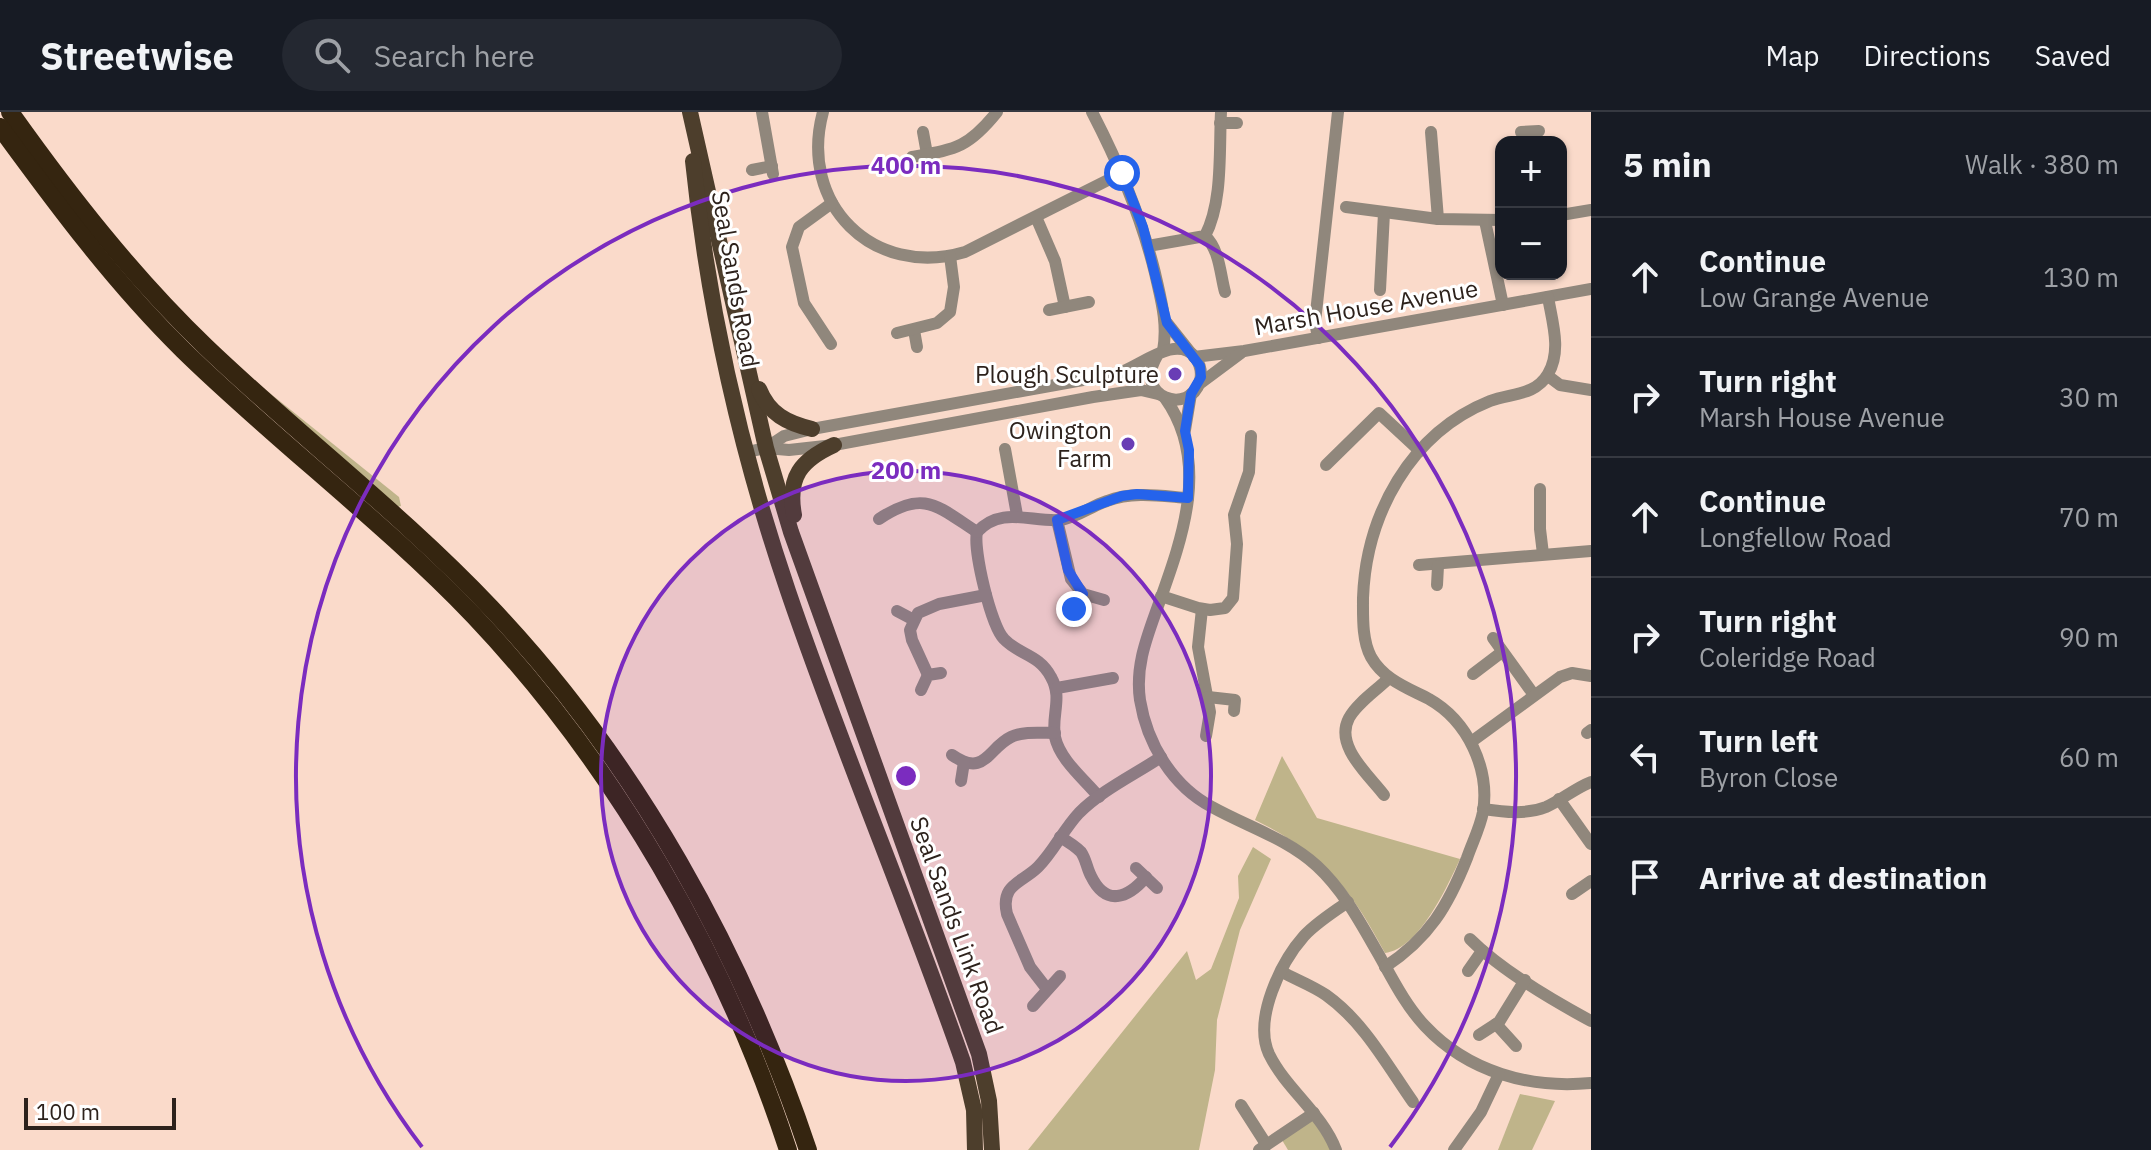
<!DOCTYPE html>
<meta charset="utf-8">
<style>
body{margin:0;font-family:"IBM Plex Sans",sans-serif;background:#242831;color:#f1f3f6}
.controls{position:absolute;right:24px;top:24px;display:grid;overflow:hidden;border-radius:16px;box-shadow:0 2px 6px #0004}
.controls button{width:72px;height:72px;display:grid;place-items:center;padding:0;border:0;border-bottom:2px solid #363941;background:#171b24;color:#f1f3f6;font:40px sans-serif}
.scale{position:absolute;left:24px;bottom:20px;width:152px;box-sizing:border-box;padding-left:8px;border:4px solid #2d221c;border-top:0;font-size:22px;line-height:28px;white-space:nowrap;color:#2d221c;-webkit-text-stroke:6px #fff;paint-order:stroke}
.stop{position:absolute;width:24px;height:24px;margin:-18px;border:6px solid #2563eb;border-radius:50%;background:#fff}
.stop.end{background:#2563eb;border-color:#fff;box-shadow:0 2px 8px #0008}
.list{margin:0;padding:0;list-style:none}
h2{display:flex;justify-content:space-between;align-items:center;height:104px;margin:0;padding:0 32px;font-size:34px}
h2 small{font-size:26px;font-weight:400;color:#9ea1a6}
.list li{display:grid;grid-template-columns:52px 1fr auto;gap:24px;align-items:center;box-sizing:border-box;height:120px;padding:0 32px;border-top:2px solid #363941}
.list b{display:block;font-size:30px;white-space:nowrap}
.list p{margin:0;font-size:26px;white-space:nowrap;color:#9ea1a6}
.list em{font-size:26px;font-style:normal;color:#9ea1a6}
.icon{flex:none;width:44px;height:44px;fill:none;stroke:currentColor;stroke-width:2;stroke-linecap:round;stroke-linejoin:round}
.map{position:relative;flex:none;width:1591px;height:1038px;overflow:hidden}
header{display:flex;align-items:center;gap:48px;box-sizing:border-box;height:112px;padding:0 40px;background:#171b24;border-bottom:2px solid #363941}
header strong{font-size:38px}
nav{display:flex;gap:44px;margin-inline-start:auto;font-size:28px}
.search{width:560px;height:72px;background:#242831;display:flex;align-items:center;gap:20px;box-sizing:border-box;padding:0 28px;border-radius:44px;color:#9ea1a6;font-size:30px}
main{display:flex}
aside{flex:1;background:#171b24}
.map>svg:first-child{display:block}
.green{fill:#bfb48a}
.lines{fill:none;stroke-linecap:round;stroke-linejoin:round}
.minor{stroke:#90877c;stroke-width:12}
.major{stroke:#4d3e2c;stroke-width:16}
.highway{stroke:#352510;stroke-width:18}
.route{stroke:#2563eb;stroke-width:10}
.ring{fill:none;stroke:#7b2cbf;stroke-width:4}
.poi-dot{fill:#693db5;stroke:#fff;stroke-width:3}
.labels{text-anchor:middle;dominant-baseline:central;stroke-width:6;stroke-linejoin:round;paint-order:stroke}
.street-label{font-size:24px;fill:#2d221c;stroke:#fff}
.poi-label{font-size:24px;fill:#2d221c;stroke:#fff;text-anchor:end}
.centre{fill:#7b2cbf;stroke:#fff;stroke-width:4}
.ring-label{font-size:24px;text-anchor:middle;font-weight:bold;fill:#7b2cbf;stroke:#fff;stroke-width:6;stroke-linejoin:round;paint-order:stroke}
</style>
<header>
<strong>Streetwise</strong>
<div class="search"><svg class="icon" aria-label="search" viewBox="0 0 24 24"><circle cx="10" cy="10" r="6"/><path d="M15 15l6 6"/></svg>Search here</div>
<nav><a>Map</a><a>Directions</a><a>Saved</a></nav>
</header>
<main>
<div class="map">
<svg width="1591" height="1038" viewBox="0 0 1591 1038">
<rect width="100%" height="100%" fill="#fadaca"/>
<!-- green -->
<g class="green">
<path d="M 266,278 L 399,385 L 401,394 L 397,395 Z"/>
<path d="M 1282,644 L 1317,706 L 1460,747 C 1447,775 1419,837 1385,841 C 1350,775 1322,741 1255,708 Z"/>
<path d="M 1253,735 L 1271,747 L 1240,818 L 1217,908 L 1215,958 L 1199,1038 L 1028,1038 L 1187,839 L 1196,868 L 1211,857 L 1239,786 L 1238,764 Z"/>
<path d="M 1520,982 L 1555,989 L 1532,1038 L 1498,1038 Z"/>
<path d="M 1313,1008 L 1332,1038 L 1288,1038 L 1282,1028 Z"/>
</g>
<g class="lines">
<!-- minor -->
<g class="minor">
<path d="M 762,0 L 773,62"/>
<path d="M 823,0 C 798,92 873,167 965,140 L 1122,61"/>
<path d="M 1092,0 C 1119,52 1141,104 1155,161 C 1161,188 1168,211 1163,239"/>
<path d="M 1220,11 L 1237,11"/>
<path d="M 923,20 L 927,42"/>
<path d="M 1431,20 L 1438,107"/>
<path d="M 1521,20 L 1539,19"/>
<path d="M 912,45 C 956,37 968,36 997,0"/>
<path d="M 752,58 L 772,54"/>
<path d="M 1346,95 L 1438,107 L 1501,108"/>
<path d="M 1561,103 L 1591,98"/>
<path d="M 1036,105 L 1055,149 L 1065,195"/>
<path d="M 1485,109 L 1503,193"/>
<path d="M 1205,124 C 1220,138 1220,162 1225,180"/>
<path d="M 1148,134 L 1205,124 C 1223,90 1219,39 1221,0"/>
<path d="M 1380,178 L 1384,101"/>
<path d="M 1049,198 L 1089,190"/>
<path d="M 1167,211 L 1190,240"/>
<path d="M 914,218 L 917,235"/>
<path d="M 897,221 L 937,211 L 950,200 L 954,175 L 950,144"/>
<path d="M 1318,226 L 1315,210 L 1338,0"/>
<path d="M 831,232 L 804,191 L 792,135 L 799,115 L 832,91"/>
<path d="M 1194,245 L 1244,239 L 1591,177"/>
<path d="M 1548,264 L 1560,273 L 1591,278"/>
<path d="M 1198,273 L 1241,241"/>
<path d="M 1165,286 C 1211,350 1182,427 1158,494 C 1147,525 1135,554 1140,588 C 1147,631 1172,674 1212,695 C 1248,715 1286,726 1317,754 C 1344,779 1361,812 1379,843 C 1393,868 1406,894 1425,914 C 1468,960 1530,977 1591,971"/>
<path d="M 1185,318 L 1191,282"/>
<path d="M 766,336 L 789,338 L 834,333 L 1093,285 L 1141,278 L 1158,282"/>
<path d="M 1005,337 L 1017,403"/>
<path d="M 747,340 L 766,336 L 784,324 L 812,317 L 1116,262 C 1138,256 1176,221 1195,245 C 1200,252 1202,261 1200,269 C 1190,304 1132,286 1157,244"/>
<path d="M 1326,353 L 1379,301 L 1420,339"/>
<path d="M 1540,377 L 1540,417 L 1543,442"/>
<path d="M 879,407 C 924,377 937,394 977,420"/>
<path d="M 1057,408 L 1071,467 L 1083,482 L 1104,488"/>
<path d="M 977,420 C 973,438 991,514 1004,527 C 1019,543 1039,542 1051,565 C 1063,586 1051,603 1055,625 C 1060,648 1084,667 1099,685"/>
<path d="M 977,420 C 1001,394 1030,410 1060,408 C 1077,406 1091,394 1107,389 C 1133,379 1161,384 1188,386"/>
<path d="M 1419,453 L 1591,439"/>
<path d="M 1437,473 L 1438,454"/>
<path d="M 1161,484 L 1198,496 L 1210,498 L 1225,496 L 1233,486 L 1237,432 L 1234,403 L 1249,360 L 1251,324"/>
<path d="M 1074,497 L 1083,482"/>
<path d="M 1202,497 L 1198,535 L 1210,600 L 1206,624"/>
<path d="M 897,499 L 914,508"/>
<path d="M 1493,526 L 1534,583"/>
<path d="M 1473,562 L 1502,540"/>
<path d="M 928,563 L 912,528 L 910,518 L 918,501 L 939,492 L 986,483"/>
<path d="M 1057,576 L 1113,566"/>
<path d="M 921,578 L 928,563 L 941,561"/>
<path d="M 1208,585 L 1235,588 L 1234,599"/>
<path d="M 1587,621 L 1591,618"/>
<path d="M 1471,630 L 1560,565 L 1572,561 L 1591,564"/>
<path d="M 952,643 C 985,666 988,636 1011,625 C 1023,619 1041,621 1055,621"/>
<path d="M 961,669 L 964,650"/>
<path d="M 1384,683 C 1369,663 1334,634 1349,606 C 1357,591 1377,578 1389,566"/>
<path d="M 1559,687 L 1591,732"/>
<path d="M 1483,697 C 1504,700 1526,703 1546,695 C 1562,688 1575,676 1591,670"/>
<path d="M 1060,725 C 1067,729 1075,734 1081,740 C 1086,747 1087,757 1091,764 C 1106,795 1128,786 1146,765"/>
<path d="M 1136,756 L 1157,776"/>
<path d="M 1572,782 L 1591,769"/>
<path d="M 1470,827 C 1501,858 1552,888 1591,909"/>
<path d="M 1385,855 C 1429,826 1448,794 1467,746 C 1472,731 1480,716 1483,700 C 1490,657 1468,609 1429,587 C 1408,576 1384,568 1371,545 C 1362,528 1363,505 1363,486 C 1366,403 1410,321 1490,289 C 1511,281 1535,284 1548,262 C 1562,239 1552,209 1548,185"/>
<path d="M 1468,859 L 1482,839"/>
<path d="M 1282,860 C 1297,868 1313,874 1326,883 C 1364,910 1387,953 1413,990"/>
<path d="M 1047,877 L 1030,855 L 1007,802 C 1000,772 1022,771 1038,755 C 1054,739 1063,718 1079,701 C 1102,678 1134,663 1161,645"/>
<path d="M 1033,894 L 1060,864"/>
<path d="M 1496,912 L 1516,934"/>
<path d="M 1479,923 L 1499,910 L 1525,868"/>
<path d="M 1241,993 L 1266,1032"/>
<path d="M 1259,1038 L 1314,1001"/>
<path d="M 1336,1038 C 1322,1001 1286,977 1269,942 C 1253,907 1281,850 1304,824 C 1316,811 1333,800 1348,790"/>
<path d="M 1454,1038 L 1481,1000 L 1499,962"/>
</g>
<!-- major -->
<g class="major">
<path d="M 690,0 L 766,336 L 791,420 L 979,942 L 989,989 L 992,1038"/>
<path d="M 693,49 C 708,195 741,341 788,479 C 842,638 908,792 963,950 L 974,998 L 975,1038"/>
<path d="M 759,277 C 769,302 787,311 812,317"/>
<path d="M 794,403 C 787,365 801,348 834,333"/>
</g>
<!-- highway -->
<g class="highway">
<path d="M 10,0 C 69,83 132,164 206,235 C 299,324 402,402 491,496 C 636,649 741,839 808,1038"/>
<path d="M 0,15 C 57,93 114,170 183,238 C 277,330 383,409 474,504 C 616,654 724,842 788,1038"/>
</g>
</g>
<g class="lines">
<!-- route -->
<path class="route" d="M 1074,497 L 1083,482 L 1068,458 L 1057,408 L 1122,384 L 1137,382 L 1188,386 L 1189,338 L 1185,319 L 1191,282 L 1201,265 L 1200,254 L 1167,211 L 1143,115 L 1122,61"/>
</g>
<!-- distance rings -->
<circle cx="906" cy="664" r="305" fill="#7b2cbf" fill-opacity=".12"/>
<g class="ring">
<circle cx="906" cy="664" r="305"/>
<path d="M422 1035A610 610 0 1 1 1390 1035"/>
</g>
<!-- markers -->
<g class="poi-dot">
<circle cx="1175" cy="262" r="8"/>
<circle cx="1128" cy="332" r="8"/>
</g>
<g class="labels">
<!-- street labels -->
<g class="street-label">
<text transform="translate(736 167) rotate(80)">Seal Sands Road</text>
<text transform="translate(1366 195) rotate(-10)">Marsh House Avenue</text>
<text transform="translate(957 813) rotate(70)">Seal Sands Link Road</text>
</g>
<!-- poi labels -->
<g class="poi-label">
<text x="1159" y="262">Plough Sculpture</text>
<text x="1112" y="318">Owington<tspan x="1112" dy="28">Farm</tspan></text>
</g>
</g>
<circle cx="906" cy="664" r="12" class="centre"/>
<g class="ring-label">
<text x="906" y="62">400 m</text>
<text x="906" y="367">200 m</text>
</g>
</svg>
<div class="controls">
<button>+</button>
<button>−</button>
</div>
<div class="scale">100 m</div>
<div class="stop" style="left:1122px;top:61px"></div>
<div class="stop end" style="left:1074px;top:497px"></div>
</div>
<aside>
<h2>5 min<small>Walk · 380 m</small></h2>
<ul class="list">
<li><svg class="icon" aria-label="ahead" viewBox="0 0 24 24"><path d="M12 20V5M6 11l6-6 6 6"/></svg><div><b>Continue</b><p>Low Grange Avenue</p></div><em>130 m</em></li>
<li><svg class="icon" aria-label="right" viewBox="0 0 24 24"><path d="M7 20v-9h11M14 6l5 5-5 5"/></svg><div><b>Turn right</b><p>Marsh House Avenue</p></div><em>30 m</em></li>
<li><svg class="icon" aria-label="ahead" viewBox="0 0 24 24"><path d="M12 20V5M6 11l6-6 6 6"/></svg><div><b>Continue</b><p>Longfellow Road</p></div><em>70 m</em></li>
<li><svg class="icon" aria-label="right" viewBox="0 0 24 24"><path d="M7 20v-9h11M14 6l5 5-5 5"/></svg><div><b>Turn right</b><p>Coleridge Road</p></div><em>90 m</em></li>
<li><svg class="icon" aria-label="left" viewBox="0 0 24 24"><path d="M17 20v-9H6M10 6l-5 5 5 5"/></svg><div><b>Turn left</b><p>Byron Close</p></div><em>60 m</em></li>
<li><svg class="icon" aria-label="arrive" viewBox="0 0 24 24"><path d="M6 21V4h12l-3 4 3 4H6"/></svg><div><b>Arrive at destination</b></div></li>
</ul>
</aside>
</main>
